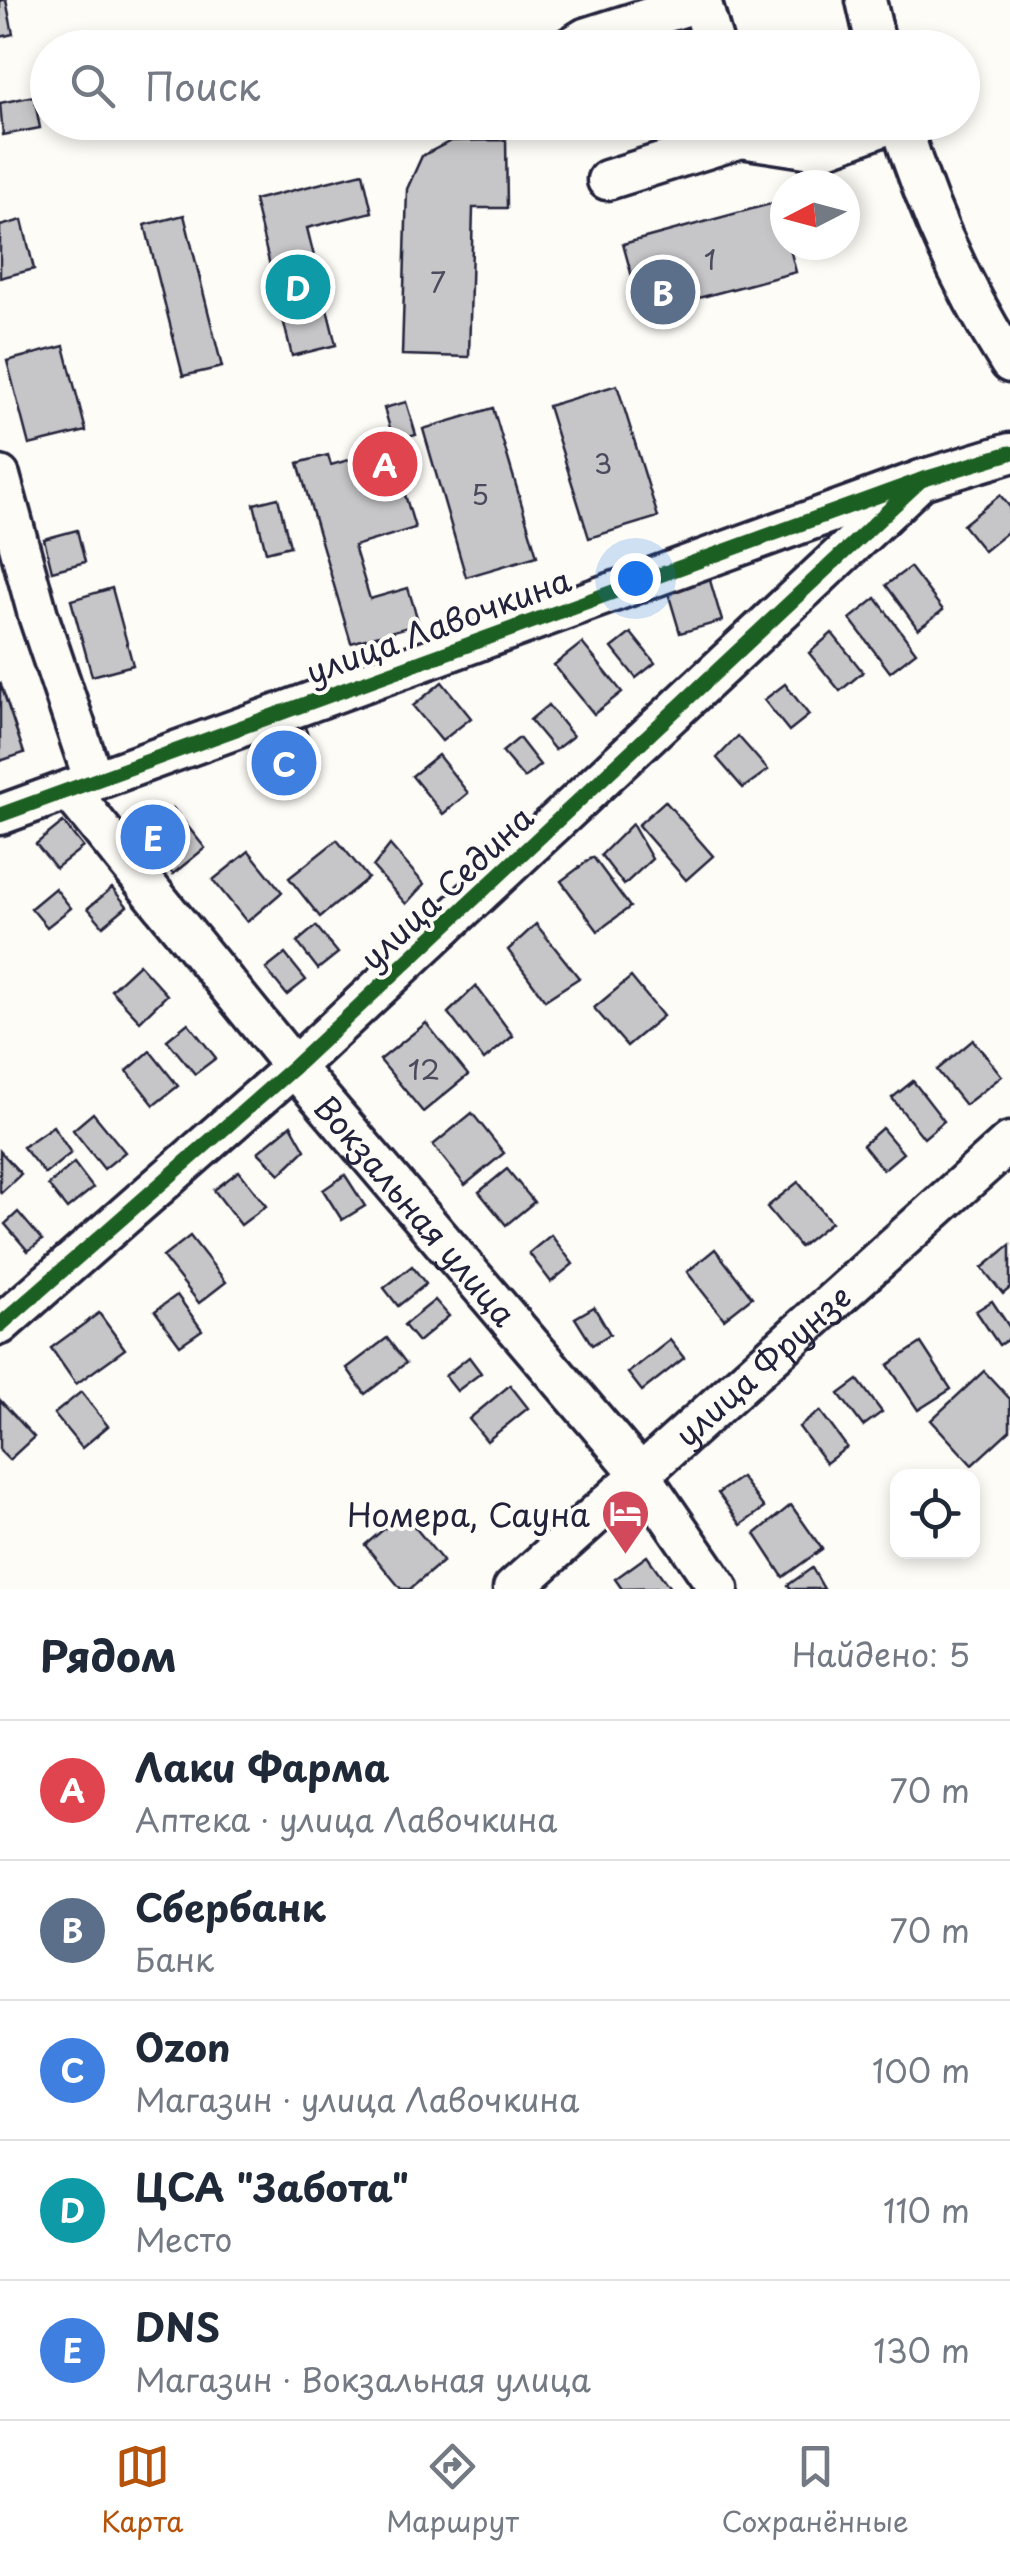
<!DOCTYPE html>
<html lang="ru">
<meta charset="utf-8">
<style>
body{margin:0;font-family:"Playpen Sans",sans-serif;background:#f2f2f3;color:#1f2937}
.controls{position:absolute;right:30px;bottom:30px;display:grid;overflow:hidden;border-radius:20px;box-shadow:0 5px 15px #0003}
.controls button{width:90px;height:90px;display:grid;place-items:center;padding:0;border:0;border-bottom:2px solid #e0e1e3;background:#fff;color:#1f2937;font:50px sans-serif}
.compass{position:absolute;left:770px;top:170px;width:90px;height:90px;border-radius:50%;background:#fff;box-shadow:0 5px 15px #0003;rotate:264deg}
.you{position:absolute;left:635px;top:578px;width:35px;height:35px;margin:-25px;border:8px solid #fff;border-radius:50%;background:#1a73e8;box-shadow:0 0 0 15px #1a73e833}
.badge{display:grid;place-items:center;width:65px;height:65px;border-radius:50%;background:#b45309;color:#fff;font-size:32px;font-weight:700}
.pin{position:absolute;translate:-50% -50%;border:5px solid #fff;box-shadow:0 2px 10px #0006}
.list{margin:0;padding:0;list-style:none}
h2{display:flex;justify-content:space-between;align-items:center;height:130px;margin:0;padding:0 40px;font-size:42px}
h2 small{font-size:32px;font-weight:400;color:#747a83}
.list li{display:grid;grid-template-columns:65px 1fr auto;gap:30px;align-items:center;box-sizing:border-box;height:140px;padding:0 40px;border-top:2px solid #e0e1e3}
.list b{display:block;font-size:38px;white-space:nowrap}
.list p{margin:0;font-size:32px;white-space:nowrap;color:#747a83}
.list em{font-size:32px;font-style:normal;color:#747a83}
.icon{flex:none;width:55px;height:55px;fill:none;stroke:currentColor;stroke-width:2;stroke-linecap:round;stroke-linejoin:round}
.map{position:relative;flex:none;width:1010px;height:1589px;overflow:hidden}
.search{position:absolute;background:#fff;box-shadow:0 5px 15px #0003;left:30px;right:30px;top:30px;height:110px;display:flex;align-items:center;gap:25px;box-sizing:border-box;padding:0 35px;border-radius:55px;color:#747a83;font-size:38px}
.sheet{height:830px;background:#fff}
nav{display:flex;justify-content:space-around;align-items:center;box-sizing:border-box;height:140px;border-top:2px solid #e0e1e3;background:#fff;font-size:28px;color:#747a83}
nav a{display:grid;justify-items:center;gap:5px}
nav .on{color:#b45309}
.map>svg:first-child{display:block}
.building{fill:#c6c6c8;stroke:#22223b;stroke-width:2.5}
.lines{fill:none;stroke-linecap:round;stroke-linejoin:round}
.minor-casing{stroke:#22223b;stroke-width:45}
.minor{stroke:#fdfcf7;stroke-width:38}
.cycleway-casing{stroke:#fdfcf7;stroke-width:21}
.cycleway{stroke:#1b5e20;stroke-width:15}
.labels{text-anchor:middle;dominant-baseline:central;stroke-width:8;stroke-linejoin:round;paint-order:stroke}
.number-label{font-size:28px;fill:#4b4b5e}
.street-label{font-size:32px;fill:#22223b;stroke:#fdfcf7}
.poi-label{font-size:32px;fill:#22223b;stroke:#fdfcf7;text-anchor:end}
</style>
<div class="map">
<svg width="1010" height="1589" viewBox="0 0 1010 1589">
<rect width="100%" height="100%" fill="#fdfcf7"/>
<filter id="ink" filterUnits="userSpaceOnUse"><feTurbulence type="fractalNoise" baseFrequency=".01" numOctaves="2"/><feDisplacementMap in="SourceGraphic" scale="20" xChannelSelector="R" yChannelSelector="G"/><feConvolveMatrix kernelMatrix="1 2 1 2 8 2 1 2 1" color-interpolation-filters="sRGB"/></filter>
<g filter="url(#ink)">
<!-- building -->
<g class="building">
<path d="M 0,0 L 6,0 L 13,34 L 0,37 Z"/>
<path d="M 34,96 L 40,128 L 3,135 L 0,103 Z"/>
<path d="M 506,140 L 507,208 L 473,208 L 469,357 L 402,355 L 407,189 L 422,156 L 451,141 Z"/>
<path d="M 363,173 L 372,212 L 307,228 L 336,345 L 292,356 L 254,200 Z"/>
<path d="M 778,202 L 785,229 L 785,245 L 789,245 L 796,272 L 642,313 L 623,244 Z"/>
<path d="M 184,215 L 222,367 L 183,376 L 145,225 Z"/>
<path d="M 22,220 L 34,269 L 0,278 L 0,226 Z"/>
<path d="M 64,346 L 86,431 L 29,445 L 7,361 Z"/>
<path d="M 617,385 L 658,517 L 589,538 L 548,406 Z"/>
<path d="M 406,402 L 416,435 L 394,441 L 384,408 Z"/>
<path d="M 493,408 L 537,556 L 466,577 L 423,429 Z"/>
<path d="M 391,448 L 415,528 L 354,546 L 370,599 L 408,588 L 419,624 L 351,643 L 298,463 L 328,455 L 331,465 Z"/>
<path d="M 1000,495 L 1010,507 L 1010,530 L 984,551 L 963,525 Z"/>
<path d="M 278,498 L 290,546 L 266,552 L 254,504 Z"/>
<path d="M 77,530 L 85,562 L 52,571 L 44,539 Z"/>
<path d="M 910,567 L 943,610 L 918,629 L 886,585 Z"/>
<path d="M 709,577 L 722,621 L 680,633 L 667,589 Z"/>
<path d="M 112,588 L 133,665 L 92,676 L 71,600 Z"/>
<path d="M 876,598 L 916,652 L 890,672 L 850,619 Z"/>
<path d="M 631,633 L 655,663 L 636,678 L 612,648 Z"/>
<path d="M 832,633 L 863,672 L 840,691 L 809,653 Z"/>
<path d="M 582,643 L 622,692 L 594,714 L 554,665 Z"/>
<path d="M 0,682 L 24,753 L 0,761 Z"/>
<path d="M 442,682 L 471,718 L 442,741 L 413,706 Z"/>
<path d="M 785,684 L 809,715 L 789,731 L 764,700 Z"/>
<path d="M 548,705 L 573,736 L 555,750 L 530,720 Z"/>
<path d="M 303,722 L 316,756 L 278,775 L 263,736 Z"/>
<path d="M 738,736 L 768,770 L 743,788 L 717,758 Z"/>
<path d="M 519,738 L 540,765 L 524,778 L 502,752 Z"/>
<path d="M 438,755 L 468,793 L 443,814 L 412,776 Z"/>
<path d="M 665,801 L 713,856 L 686,880 L 638,825 Z"/>
<path d="M 173,808 L 205,848 L 173,874 L 141,835 Z"/>
<path d="M 63,822 L 83,847 L 56,868 L 36,844 Z"/>
<path d="M 632,824 L 652,859 L 624,885 L 601,855 Z"/>
<path d="M 337,840 L 368,878 L 320,917 L 289,878 Z"/>
<path d="M 390,845 L 424,884 L 406,904 L 373,867 Z"/>
<path d="M 249,851 L 282,892 L 247,922 L 213,880 Z"/>
<path d="M 593,857 L 630,907 L 598,931 L 561,881 Z"/>
<path d="M 55,888 L 71,908 L 47,927 L 31,908 Z"/>
<path d="M 112,888 L 127,906 L 103,926 L 88,908 Z"/>
<path d="M 536,924 L 579,978 L 545,1000 L 508,950 Z"/>
<path d="M 316,926 L 338,953 L 318,969 L 297,942 Z"/>
<path d="M 285,954 L 306,980 L 287,995 L 266,969 Z"/>
<path d="M 139,964 L 167,995 L 140,1021 L 111,990 Z"/>
<path d="M 631,977 L 663,1016 L 627,1046 L 594,1008 Z"/>
<path d="M 476,986 L 513,1036 L 484,1060 L 448,1013 Z"/>
<path d="M 188,1023 L 216,1058 L 195,1074 L 167,1040 Z"/>
<path d="M 426,1023 L 468,1075 L 423,1112 L 380,1060 Z"/>
<path d="M 973,1040 L 1002,1076 L 965,1105 L 937,1070 Z"/>
<path d="M 150,1051 L 178,1086 L 154,1105 L 127,1071 Z"/>
<path d="M 913,1081 L 944,1121 L 924,1138 L 892,1098 Z"/>
<path d="M 93,1113 L 125,1152 L 104,1169 L 73,1130 Z"/>
<path d="M 472,1113 L 504,1153 L 465,1185 L 433,1145 Z"/>
<path d="M 291,1125 L 305,1150 L 280,1174 L 258,1152 Z"/>
<path d="M 53,1126 L 71,1153 L 45,1174 L 23,1147 Z"/>
<path d="M 882,1128 L 903,1153 L 883,1170 L 863,1145 Z"/>
<path d="M 0,1151 L 21,1174 L 1,1193 L 0,1191 Z"/>
<path d="M 74,1163 L 93,1188 L 67,1209 L 48,1185 Z"/>
<path d="M 507,1169 L 534,1202 L 506,1225 L 479,1192 Z"/>
<path d="M 239,1171 L 266,1206 L 241,1225 L 214,1190 Z"/>
<path d="M 345,1175 L 365,1206 L 342,1220 L 323,1190 Z"/>
<path d="M 798,1182 L 831,1222 L 800,1247 L 767,1207 Z"/>
<path d="M 18,1212 L 42,1240 L 28,1251 L 5,1224 Z"/>
<path d="M 551,1235 L 573,1264 L 551,1282 L 529,1253 Z"/>
<path d="M 190,1236 L 226,1282 L 199,1303 L 163,1257 Z"/>
<path d="M 1010,1245 L 1010,1288 L 1003,1294 L 982,1268 Z"/>
<path d="M 715,1249 L 752,1297 L 724,1319 L 687,1272 Z"/>
<path d="M 412,1266 L 426,1284 L 398,1306 L 384,1288 Z"/>
<path d="M 177,1295 L 202,1330 L 180,1345 L 155,1311 Z"/>
<path d="M 435,1300 L 449,1316 L 418,1342 L 404,1325 Z"/>
<path d="M 992,1301 L 1010,1328 L 1010,1338 L 999,1345 L 976,1311 Z"/>
<path d="M 594,1307 L 610,1334 L 592,1345 L 575,1318 Z"/>
<path d="M 99,1313 L 125,1349 L 76,1384 L 51,1348 Z"/>
<path d="M 387,1338 L 406,1363 L 365,1394 L 347,1368 Z"/>
<path d="M 670,1340 L 684,1358 L 642,1391 L 628,1373 Z"/>
<path d="M 921,1343 L 951,1389 L 918,1410 L 888,1365 Z"/>
<path d="M 469,1357 L 481,1373 L 457,1391 L 445,1376 Z"/>
<path d="M 984,1371 L 1010,1399 L 1010,1430 L 972,1465 L 931,1420 Z"/>
<path d="M 858,1380 L 882,1412 L 863,1426 L 839,1394 Z"/>
<path d="M 510,1385 L 528,1408 L 487,1441 L 469,1419 Z"/>
<path d="M 81,1392 L 108,1426 L 82,1448 L 54,1414 Z"/>
<path d="M 0,1400 L 34,1437 L 9,1460 L 0,1451 Z"/>
<path d="M 820,1411 L 847,1447 L 826,1463 L 799,1427 Z"/>
<path d="M 741,1477 L 764,1508 L 741,1525 L 718,1493 Z"/>
<path d="M 791,1505 L 822,1549 L 783,1577 L 755,1534 Z"/>
<path d="M 403,1513 L 443,1561 L 410,1589 L 401,1589 L 365,1545 Z"/>
<path d="M 647,1556 L 670,1588 L 622,1589 L 615,1579 Z"/>
<path d="M 812,1568 L 824,1589 L 791,1589 L 788,1585 Z"/>
</g>
<g class="lines">
<defs>
<g id="minor">
<path d="M 701,0 L 715,48"/>
<path d="M 866,0 L 877,48"/>
<path d="M 569,48 L 585,38 L 702,1"/>
<path d="M 736,122 L 741,138 L 819,150 L 895,122"/>
<path d="M 900,122 C 926,207 963,289 1010,363"/>
<path d="M 607,180 L 741,138"/>
<path d="M 0,476 L 38,615 L 94,781"/>
<path id="s1" d="M 69,790 L 294,1067 L 639,1472 L 719,1589"/>
<path d="M 0,815 L 921,480 L 1010,453"/>
<path d="M 0,1325 L 294,1067 L 921,480"/>
<path id="s2" d="M 513,1589 L 1010,1142"/>
</g>
</defs>
<!-- minor casing -->
<use href="#minor" class="minor-casing"/>
<!-- minor -->
<use href="#minor" class="minor"/>
<defs>
<g id="cycleway">
<path d="M 0,815 L 921,480 L 1010,453"/>
<path d="M 0,1325 L 294,1067 L 921,480"/>
</g>
</defs>
<!-- cycleway casing -->
<use href="#cycleway" class="cycleway-casing"/>
<!-- cycleway -->
<use href="#cycleway" class="cycleway"/>
</g>
</g>
<!-- icons -->
<defs>
<symbol id="hotel-pin" viewBox="-11 -11 22 30"><path d="M0 17L-7.5 6A9.5 9.5 0 1 1 7.5 6Z" fill="#d1495b" stroke="#fdfcf7"/><path d="M-6-4.5h1.5V1H6V5H4.5V3h-9V5H-6ZM-4 0a1.8 1.8 0 1 1 3.6 0ZM.5 0V-2.5h3Q6-2.5 6 0Z" fill="#fff"/></symbol>
</defs>
<g fill-rule="evenodd">
<use href="#hotel-pin" x="598" y="1486" width="55" height="75"/>
</g>
<g class="labels">
<!-- number labels -->
<g class="number-label">
<text x="710" y="258">1</text>
<text x="438" y="281">7</text>
<text x="603" y="462">3</text>
<text x="480" y="493">5</text>
<text x="424" y="1068">12</text>
</g>
<!-- street labels -->
<g class="street-label">
<text transform="translate(438 625) rotate(-20)">улица Лавочкина</text>
<text transform="translate(446 887) rotate(-43)">улица Седина</text>
<text stroke="none"><textPath href="#s1" startOffset="545">Вокзальная улица</textPath></text>
<text stroke="none"><textPath href="#s2" startOffset="335">улица Фрунзе</textPath></text>
</g>
<!-- poi labels -->
<g class="poi-label">
<text x="590" y="1514">Номера, Сауна</text>
</g>
</g>
</svg>
<div class="controls">
<button><svg class="icon" aria-label="locate" viewBox="0 0 24 24"><circle cx="12" cy="12" r="6"/><path d="M12 2v4M12 18v4M2 12h4M18 12h4"/></svg></button>
</div>
<svg class="compass" viewBox="-18 -18 36 36"><path d="M0-13l5 13h-10z" fill="#e53935"/><path d="M0 13l5-13h-10z" fill="#747a83"/></svg>
<div class="you"></div>
<div class="pin badge" style="left:385px;top:464px;background:#e0444e">A</div>
<div class="pin badge" style="left:663px;top:292px;background:#5c6f8a">B</div>
<div class="pin badge" style="left:284px;top:763px;background:#3f7fe0">C</div>
<div class="pin badge" style="left:298px;top:287px;background:#0f9aa8">D</div>
<div class="pin badge" style="left:153px;top:837px;background:#3f7fe0">E</div>
<div class="search"><svg class="icon" aria-label="search" viewBox="0 0 24 24"><circle cx="10" cy="10" r="6"/><path d="M15 15l6 6"/></svg>Поиск</div>
</div>
<section class="sheet">
<h2>Рядом<small>Найдено: 5</small></h2>
<ul class="list">
<li><span class="badge" style="background:#e0444e">A</span><div><b>Лаки Фарма</b><p>Аптека · улица Лавочкина</p></div><em>70 m</em></li>
<li><span class="badge" style="background:#5c6f8a">B</span><div><b>Сбербанк</b><p>Банк</p></div><em>70 m</em></li>
<li><span class="badge" style="background:#3f7fe0">C</span><div><b>Ozon</b><p>Магазин · улица Лавочкина</p></div><em>100 m</em></li>
<li><span class="badge" style="background:#0f9aa8">D</span><div><b>ЦСА &quot;Забота&quot;</b><p>Место</p></div><em>110 m</em></li>
<li><span class="badge" style="background:#3f7fe0">E</span><div><b>DNS</b><p>Магазин · Вокзальная улица</p></div><em>130 m</em></li>
</ul>
</section>
<nav>
<a class="on"><svg class="icon" aria-label="map" viewBox="0 0 24 24"><path d="M3 6l6-2 6 2 6-2v14l-6 2-6-2-6 2zM9 4v14M15 6v14"/></svg>Карта</a>
<a><svg class="icon" aria-label="directions" viewBox="0 0 24 24"><path d="M12 3l9 9-9 9-9-9zM9 14v-3h6M13 9l2 2-2 2"/></svg>Маршрут</a>
<a><svg class="icon" aria-label="saved" viewBox="0 0 24 24"><path d="M7 4h10v16l-5-4-5 4z"/></svg>Сохранённые</a>
</nav>
